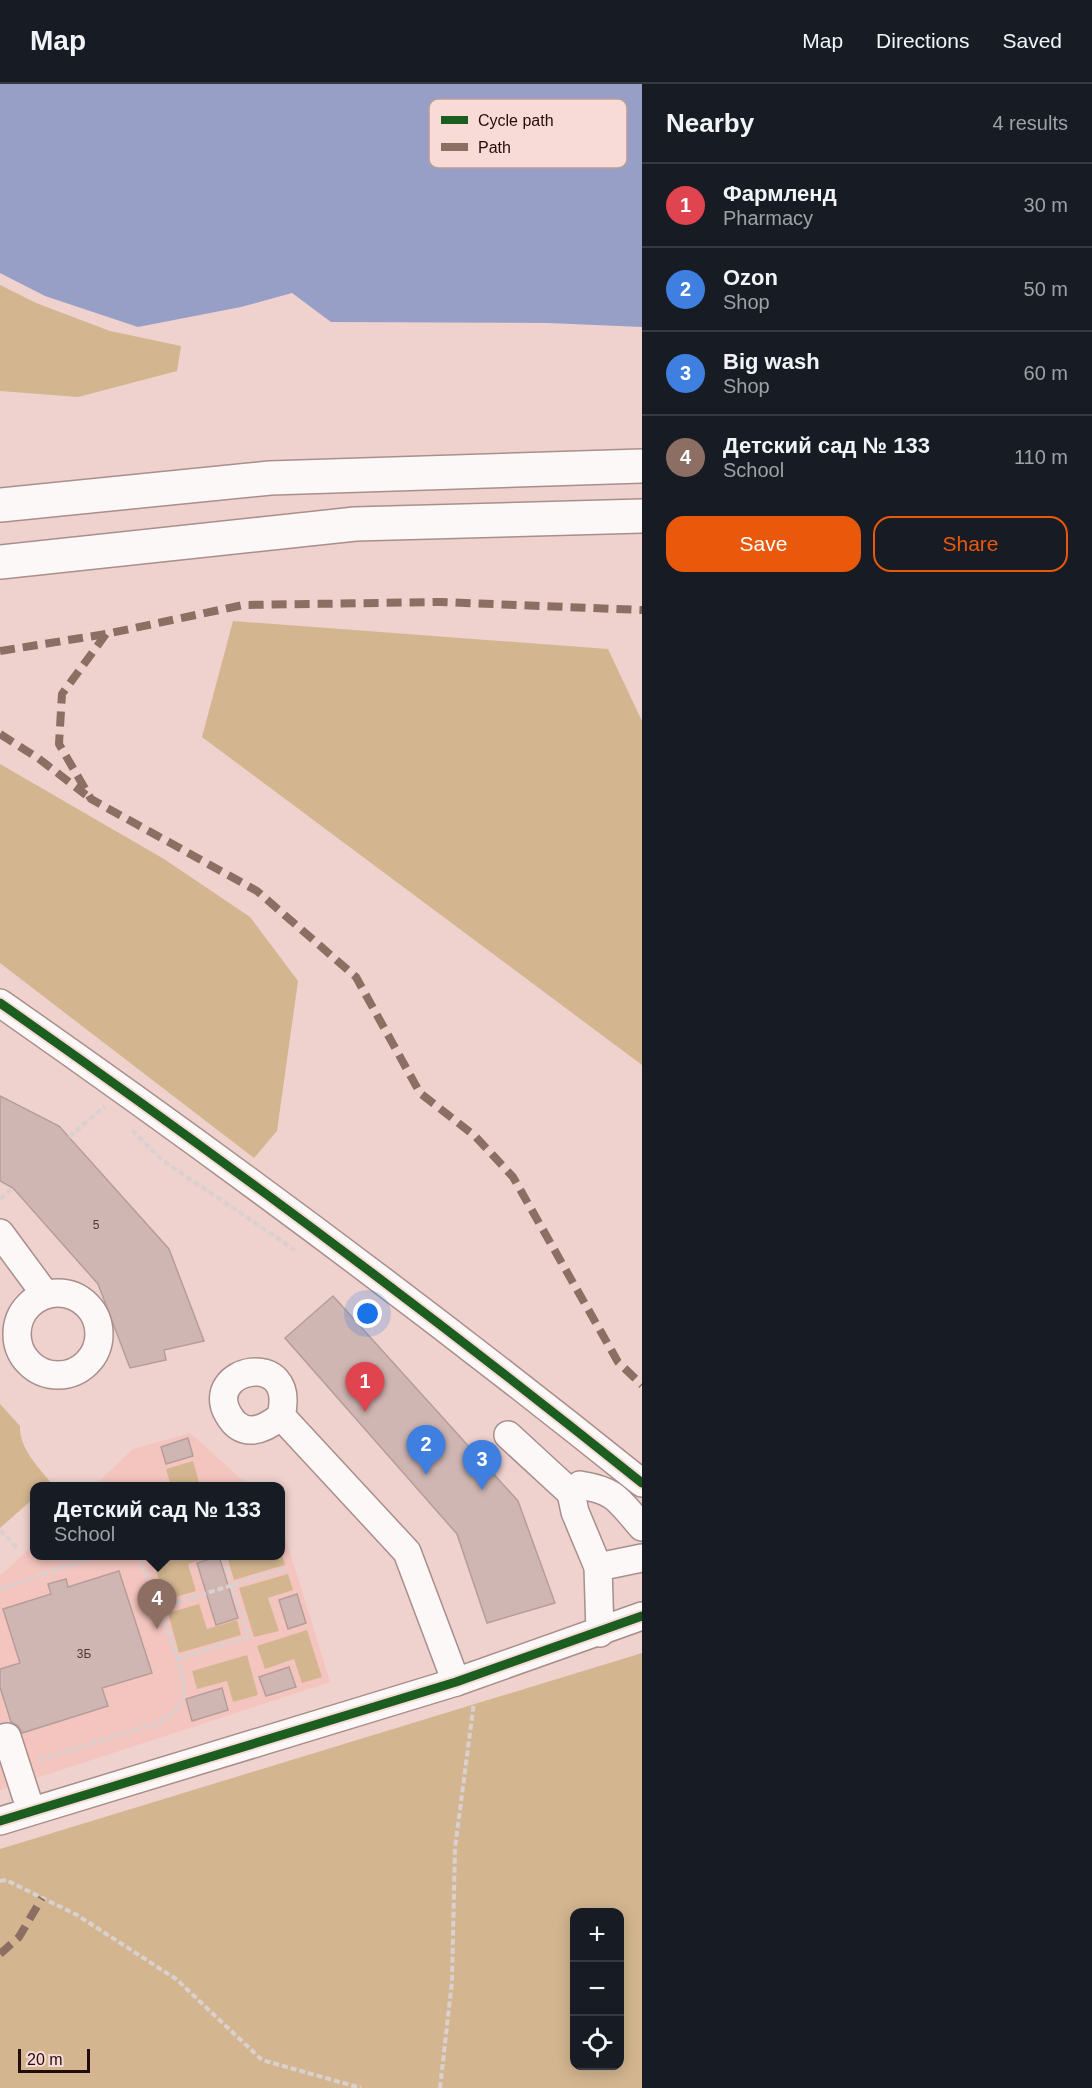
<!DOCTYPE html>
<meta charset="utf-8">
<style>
body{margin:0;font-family:Arial,sans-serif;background:#242831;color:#f1f3f6}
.controls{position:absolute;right:18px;bottom:18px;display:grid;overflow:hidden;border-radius:12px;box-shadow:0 3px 15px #0003}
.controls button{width:54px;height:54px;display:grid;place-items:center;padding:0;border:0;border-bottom:2px solid #363941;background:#171b24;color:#f1f3f6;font:30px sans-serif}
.scale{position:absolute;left:18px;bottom:15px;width:72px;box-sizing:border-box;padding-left:6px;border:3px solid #230c0a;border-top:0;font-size:16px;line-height:21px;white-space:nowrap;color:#230c0a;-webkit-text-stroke:4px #f8dbd7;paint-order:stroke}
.you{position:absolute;left:368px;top:1230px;width:21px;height:21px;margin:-15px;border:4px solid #fff;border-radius:50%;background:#1a73e8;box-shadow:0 0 0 9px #1a73e833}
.badge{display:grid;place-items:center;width:39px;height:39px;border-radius:50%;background:#ea580c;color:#fff;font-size:20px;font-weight:700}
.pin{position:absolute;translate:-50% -50px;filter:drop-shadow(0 2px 3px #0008)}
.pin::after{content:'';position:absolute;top:32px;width:21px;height:18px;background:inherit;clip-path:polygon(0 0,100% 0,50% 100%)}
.popup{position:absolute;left:30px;top:1398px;width:255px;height:78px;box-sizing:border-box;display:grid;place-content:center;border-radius:12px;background:#171b24;filter:drop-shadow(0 2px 4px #0005);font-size:20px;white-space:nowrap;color:#9ea1a6}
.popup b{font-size:22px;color:#f1f3f6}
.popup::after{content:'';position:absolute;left:50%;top:100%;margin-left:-12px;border:12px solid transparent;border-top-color:#171b24}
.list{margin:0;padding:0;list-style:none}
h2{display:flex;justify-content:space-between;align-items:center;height:78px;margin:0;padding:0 24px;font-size:26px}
h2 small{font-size:20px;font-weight:400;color:#9ea1a6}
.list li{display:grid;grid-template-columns:39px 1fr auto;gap:18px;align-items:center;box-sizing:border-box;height:84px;padding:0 24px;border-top:2px solid #363941}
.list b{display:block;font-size:22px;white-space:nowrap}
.list p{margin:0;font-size:20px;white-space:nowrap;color:#9ea1a6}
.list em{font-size:20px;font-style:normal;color:#9ea1a6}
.actions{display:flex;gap:12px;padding:18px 24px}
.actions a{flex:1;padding:14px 0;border:2px solid #ea580c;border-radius:18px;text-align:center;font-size:21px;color:#ea580c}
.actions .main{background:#ea580c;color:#fff}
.icon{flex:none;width:33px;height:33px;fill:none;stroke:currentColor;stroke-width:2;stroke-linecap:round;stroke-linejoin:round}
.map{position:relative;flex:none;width:642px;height:2004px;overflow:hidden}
header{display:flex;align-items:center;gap:36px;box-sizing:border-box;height:84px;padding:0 30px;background:#171b24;border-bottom:2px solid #363941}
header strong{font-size:28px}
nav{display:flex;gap:33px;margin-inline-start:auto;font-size:21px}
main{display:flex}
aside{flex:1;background:#171b24}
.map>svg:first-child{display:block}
.built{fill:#f4c5bf}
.green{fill:#d3b690;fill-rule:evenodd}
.water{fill:#989fc7}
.building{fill:#d0b6b3;stroke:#b69d9a;stroke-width:1.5}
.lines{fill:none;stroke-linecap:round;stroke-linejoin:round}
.minor-casing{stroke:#a88f8c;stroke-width:30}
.major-casing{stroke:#a88f8c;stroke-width:36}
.path{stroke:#dad0cf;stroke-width:4;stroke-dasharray:6 3;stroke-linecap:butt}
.minor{stroke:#fdf8f8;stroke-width:27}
.major{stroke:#fdf8f8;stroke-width:33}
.quiet{stroke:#8d6e63;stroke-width:8;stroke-dasharray:15 8;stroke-linecap:butt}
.cycleway-casing{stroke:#f8dbd7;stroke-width:13}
.cycleway{stroke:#1b5e20;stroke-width:9}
.labels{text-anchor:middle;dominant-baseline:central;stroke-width:6;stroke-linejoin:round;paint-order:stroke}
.number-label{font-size:12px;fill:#4e3634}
.key{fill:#f8dbd7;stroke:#b89d9a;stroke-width:1.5}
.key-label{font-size:16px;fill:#230c0a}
</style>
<header>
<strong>Map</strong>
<nav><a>Map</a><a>Directions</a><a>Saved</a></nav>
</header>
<main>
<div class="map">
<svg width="642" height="2004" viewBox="0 0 642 2004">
<rect width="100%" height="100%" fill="#efd1cd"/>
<!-- built -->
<g class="built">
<path d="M 190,1349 L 249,1402 L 94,1402 L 133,1365 Z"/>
<path d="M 280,1436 L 330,1598 L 0,1706 L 0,1492 L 34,1460 L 34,1472 L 280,1472 Z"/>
</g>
<!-- green -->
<g class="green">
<path d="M 0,201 L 36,219 L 110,247 L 181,262 L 177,287 L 78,313 L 0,307 Z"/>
<path d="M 233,537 L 608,565 L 642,637 L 642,981 L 202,653 Z"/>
<path d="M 0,680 L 164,775 L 250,833 L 298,897 L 277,1047 L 254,1074 L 0,879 Z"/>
<path d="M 0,1320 L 20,1342 C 19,1364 38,1382 51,1399 L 47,1402 L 34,1402 L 34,1414 L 0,1444 Z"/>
<path d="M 193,1377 L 200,1402 L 171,1402 L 166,1385 Z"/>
<path d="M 280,1464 L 285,1481 L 234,1496 L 227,1472 L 280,1472 Z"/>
<path d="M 162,1472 L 215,1472 L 188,1480 L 196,1507 L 165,1516 L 152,1474 Z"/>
<path d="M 288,1490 L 293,1506 L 268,1514 L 279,1547 L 254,1553 L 239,1504 Z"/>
<path d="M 199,1520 L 207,1545 L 237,1536 L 241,1551 L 179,1569 L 168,1529 Z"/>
<path d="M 307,1546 L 322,1593 L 302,1599 L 294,1575 L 265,1585 L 257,1562 Z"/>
<path d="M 642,1569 L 642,2004 L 0,2004 L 0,1765 ZM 574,1828 L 620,1828 L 620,1982 L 574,1982 Z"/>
<path d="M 247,1571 L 258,1611 L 233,1618 L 227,1597 L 197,1605 L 192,1587 Z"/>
</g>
<!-- water -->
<path class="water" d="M 0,0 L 642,0 L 642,243 L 548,239 L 331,238 L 292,209 L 241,223 L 138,243 L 45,212 L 0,189 Z"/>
<!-- building -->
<g class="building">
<path d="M 0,1012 L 59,1042 L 169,1165 L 204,1257 L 164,1266 L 166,1276 L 130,1284 L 98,1200 L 13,1104 L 0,1097 Z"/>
<path d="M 333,1212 L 518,1417 L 555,1519 L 487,1539 L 457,1450 L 285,1254 Z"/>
<path d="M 188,1354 L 193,1372 L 166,1380 L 161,1363 Z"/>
<path d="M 219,1472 L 238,1534 L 216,1541 L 197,1479 Z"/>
<path d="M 119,1487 L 152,1589 L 102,1604 L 108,1622 L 22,1649 L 18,1642 L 11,1638 L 0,1603 L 0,1585 L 20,1579 L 3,1525 L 51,1510 L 48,1500 L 66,1495 L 68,1503 Z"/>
<path d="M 297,1510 L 306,1539 L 288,1545 L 279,1516 Z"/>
<path d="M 289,1583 L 296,1603 L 266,1612 L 259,1593 Z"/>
<path d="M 222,1604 L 228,1626 L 192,1637 L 186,1615 Z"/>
</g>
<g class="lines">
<defs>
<g id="minor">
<path d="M 0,919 C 219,1072 434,1232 642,1399"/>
<path d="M 0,1149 L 45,1210"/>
<circle cx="58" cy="1250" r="41"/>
<path d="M 281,1332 C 263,1347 242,1355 228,1330 C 202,1285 298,1263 281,1332 L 407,1468 L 456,1598"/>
<path d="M 508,1351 L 571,1409"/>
<path d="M 598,1483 L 642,1474"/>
<path d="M 600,1549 L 598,1483 L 575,1428 L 571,1409 L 580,1401 C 617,1407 618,1416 642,1443"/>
<path d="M 0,1655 L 7,1653 L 31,1727"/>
<path d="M 0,1737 L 456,1598 L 642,1532"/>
</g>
<g id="major">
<path d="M 0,421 L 270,394 L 642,382"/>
<path d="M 0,478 L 355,440 L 642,432"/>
</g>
</defs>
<!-- minor casing -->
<use href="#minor" class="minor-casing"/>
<!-- major casing -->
<use href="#major" class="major-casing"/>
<!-- path -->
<g class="path">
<path d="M 132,1046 L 162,1076 L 295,1166"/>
<path d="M 69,1053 L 105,1022"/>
<path d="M 0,1115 L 13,1104"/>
<path d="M 0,1446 L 17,1464"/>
<path d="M 139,1472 L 159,1524 L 287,1484"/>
<path d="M 0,1505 L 97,1472"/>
<path d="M 176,1575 L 249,1553 L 222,1472"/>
<path d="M 39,1676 L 158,1639 C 169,1633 180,1626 183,1612 C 188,1592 166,1545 159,1524"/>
<path d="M 0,1797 L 6,1796 L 77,1831 L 176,1895 L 262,1976 L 361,2004"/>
<path d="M 440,2004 L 452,1897 L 455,1764 L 474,1618"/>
</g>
<!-- minor -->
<use href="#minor" class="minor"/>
<!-- major -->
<use href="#major" class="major"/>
<!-- quiet -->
<g class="quiet">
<path d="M 106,550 L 62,610 L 59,660 L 91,715 L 257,807 L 356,893 L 420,1009 L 475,1052 L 513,1093 L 618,1278 L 642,1301"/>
<path d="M 0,567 L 106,550 L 243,521 L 440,518 L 642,526"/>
<path d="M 0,650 L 38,674 L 86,711"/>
<path d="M 0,1870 L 19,1853 L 42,1814"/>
</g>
<defs>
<g id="cycleway">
<path d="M 0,919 C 219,1072 434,1232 642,1399"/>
<path d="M 0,1737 L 456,1598 L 642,1532"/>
</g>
</defs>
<!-- cycleway casing -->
<use href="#cycleway" class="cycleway-casing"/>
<!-- cycleway -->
<use href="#cycleway" class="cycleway"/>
</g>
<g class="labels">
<!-- number labels -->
<g class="number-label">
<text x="96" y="1141">5</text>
<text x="84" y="1570">3Б</text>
</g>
</g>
<!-- legend -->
<rect x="429" y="15" width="198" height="69" rx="9" class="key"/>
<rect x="441" y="32" width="27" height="8" fill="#1b5e20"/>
<rect x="441" y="59" width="27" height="8" fill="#8d6e63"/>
<g class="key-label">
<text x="478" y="42">Cycle path</text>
<text x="478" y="69">Path</text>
</g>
</svg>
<div class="controls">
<button>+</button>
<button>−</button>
<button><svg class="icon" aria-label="locate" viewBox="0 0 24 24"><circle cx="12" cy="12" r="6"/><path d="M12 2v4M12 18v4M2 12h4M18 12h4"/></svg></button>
</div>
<div class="scale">20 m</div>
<div class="you"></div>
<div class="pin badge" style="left:365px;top:1328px;background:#e0444e">1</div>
<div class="pin badge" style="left:426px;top:1391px;background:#3f7fe0">2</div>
<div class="pin badge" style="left:482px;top:1406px;background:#3f7fe0">3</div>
<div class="pin badge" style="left:157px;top:1545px;background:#8d6e63">4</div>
<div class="popup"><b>Детский сад № 133</b>School</div>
</div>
<aside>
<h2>Nearby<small>4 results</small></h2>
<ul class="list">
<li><span class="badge" style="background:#e0444e">1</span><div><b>Фармленд</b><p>Pharmacy</p></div><em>30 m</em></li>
<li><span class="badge" style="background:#3f7fe0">2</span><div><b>Ozon</b><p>Shop</p></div><em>50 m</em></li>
<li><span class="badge" style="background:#3f7fe0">3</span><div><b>Big wash</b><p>Shop</p></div><em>60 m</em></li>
<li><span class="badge" style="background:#8d6e63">4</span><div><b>Детский сад № 133</b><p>School</p></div><em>110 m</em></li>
</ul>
<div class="actions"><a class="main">Save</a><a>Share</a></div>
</aside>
</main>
